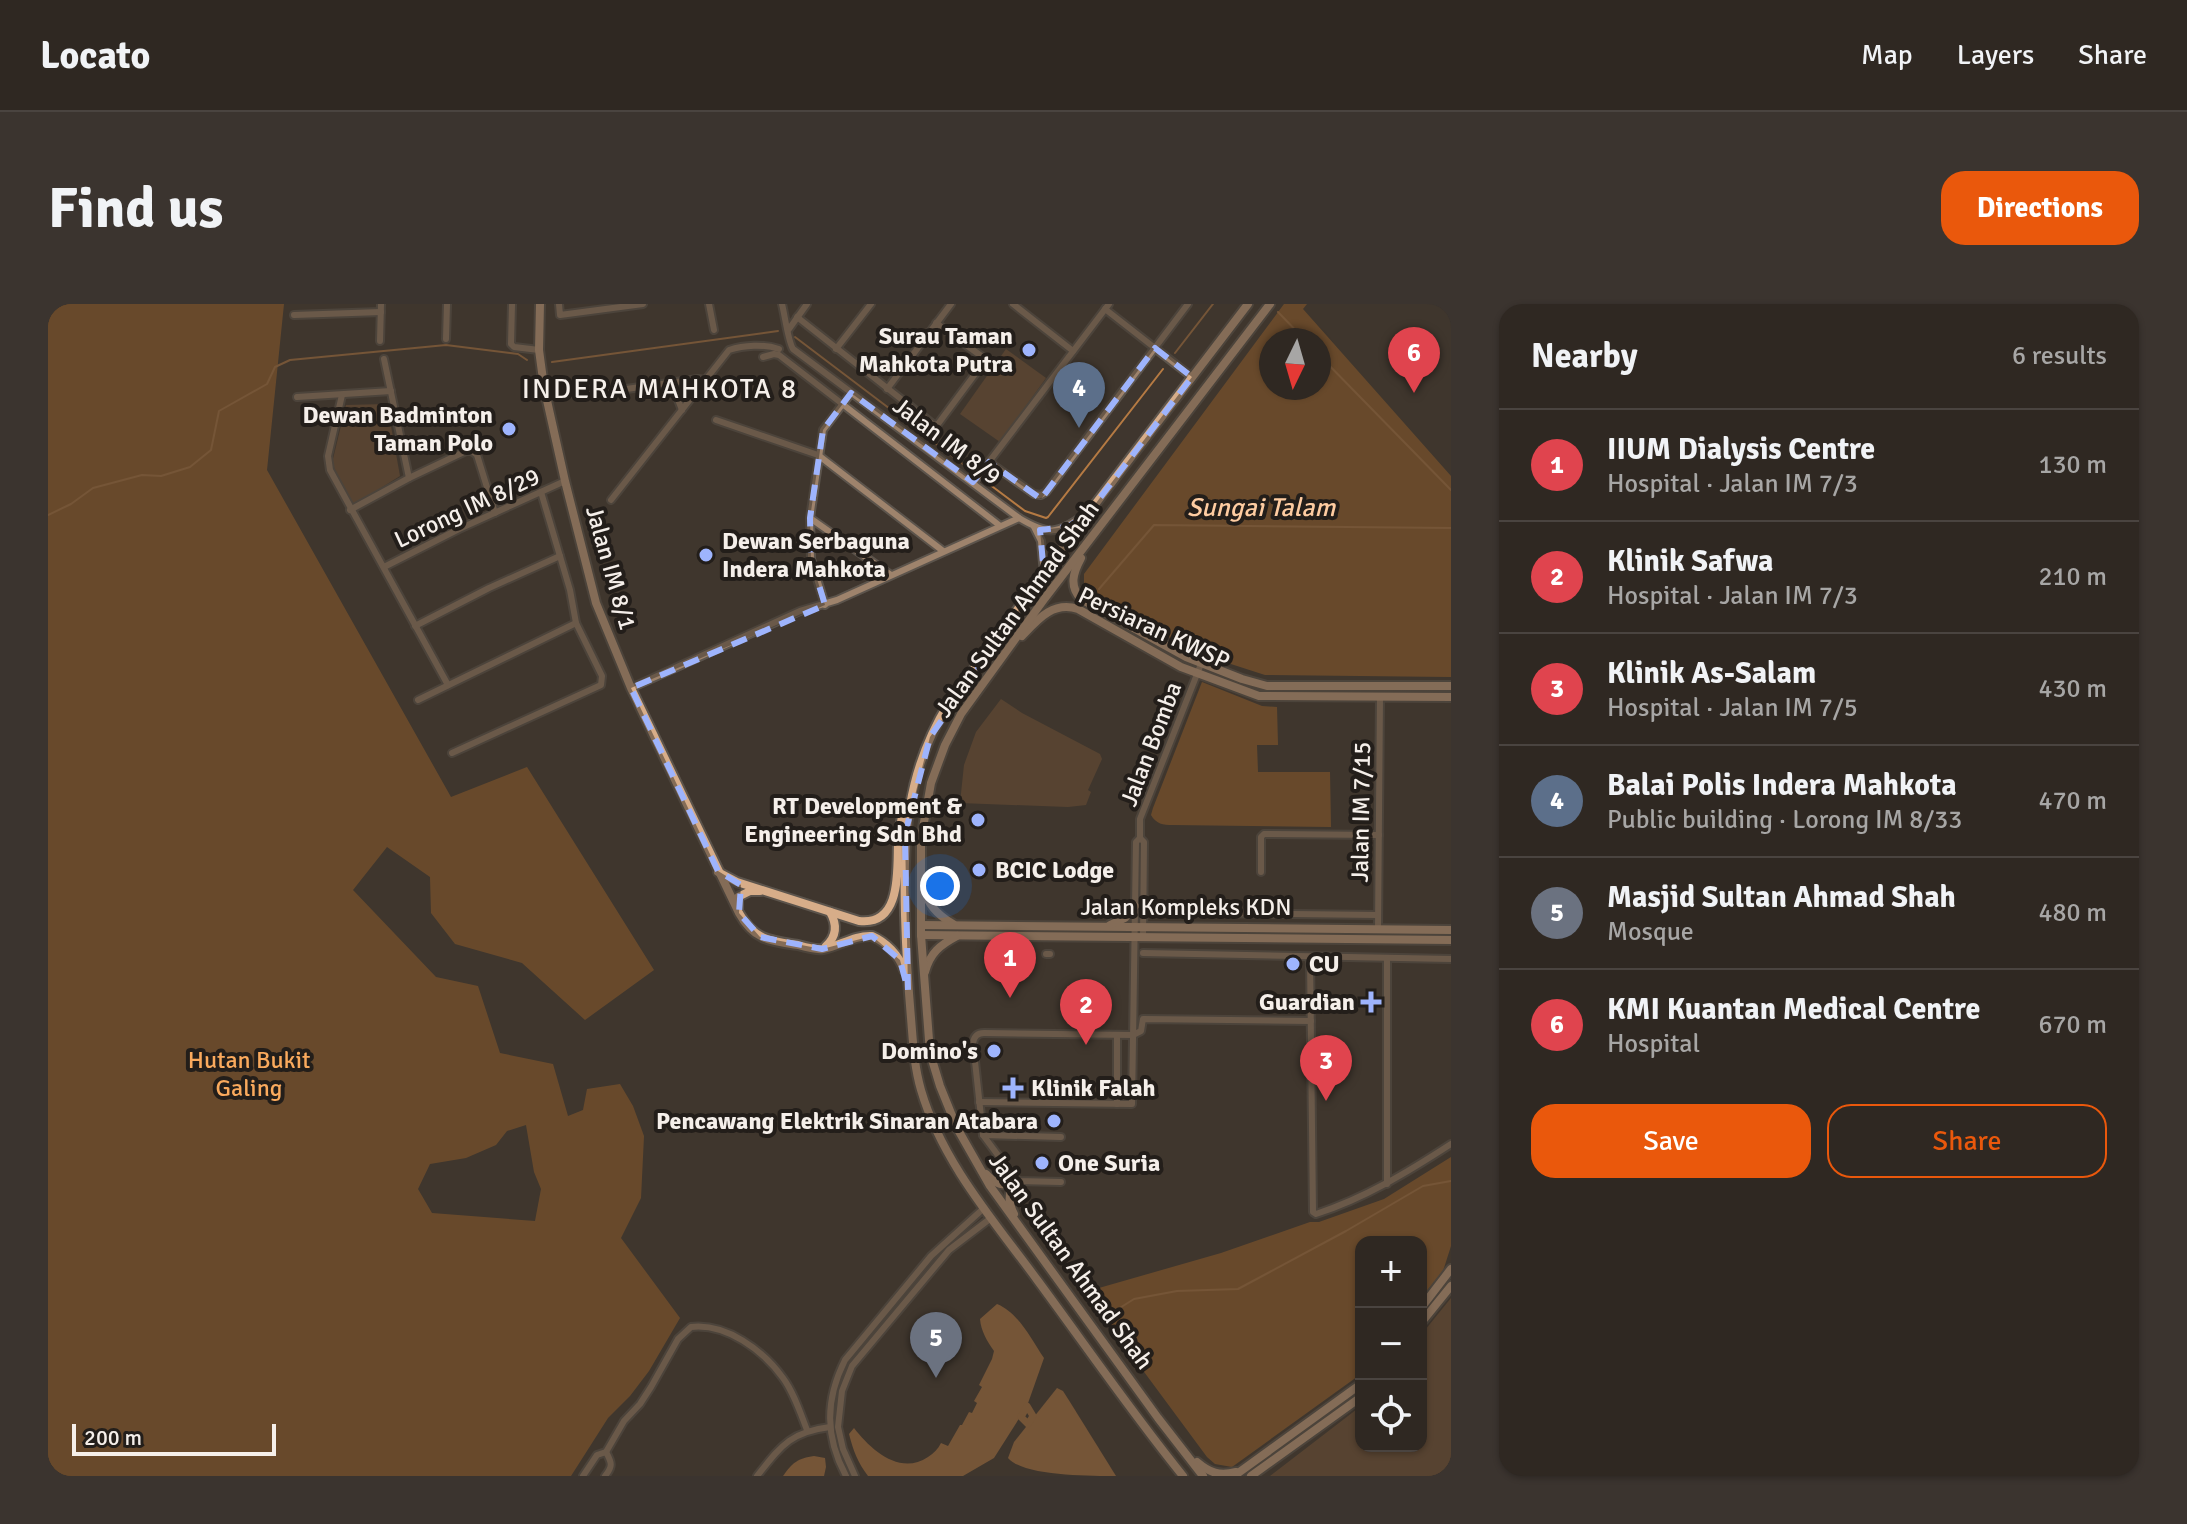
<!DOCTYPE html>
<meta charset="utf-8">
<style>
body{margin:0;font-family:Signika,sans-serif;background:#3b342f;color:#f1f3f6}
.controls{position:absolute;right:24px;bottom:24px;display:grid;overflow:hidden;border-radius:16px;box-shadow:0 2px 6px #0004}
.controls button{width:72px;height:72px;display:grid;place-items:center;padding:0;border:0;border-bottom:2px solid #4a4440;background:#2f2822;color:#f1f3f6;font:40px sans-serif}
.compass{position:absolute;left:1211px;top:24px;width:72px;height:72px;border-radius:50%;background:#2f2822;box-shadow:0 2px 6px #0004;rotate:185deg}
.scale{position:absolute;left:24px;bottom:20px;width:204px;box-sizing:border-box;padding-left:8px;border:4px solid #f5efea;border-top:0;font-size:22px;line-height:28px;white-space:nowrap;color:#f5efea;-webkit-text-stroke:6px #231e1a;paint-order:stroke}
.you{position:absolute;left:892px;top:582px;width:28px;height:28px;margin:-20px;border:6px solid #fff;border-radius:50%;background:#1a73e8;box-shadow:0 0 0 12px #1a73e833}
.badge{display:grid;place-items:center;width:52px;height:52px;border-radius:50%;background:#ea580c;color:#fff;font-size:26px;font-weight:700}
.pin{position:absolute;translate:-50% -66px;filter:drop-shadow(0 2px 4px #0008)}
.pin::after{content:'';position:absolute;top:42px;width:28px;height:24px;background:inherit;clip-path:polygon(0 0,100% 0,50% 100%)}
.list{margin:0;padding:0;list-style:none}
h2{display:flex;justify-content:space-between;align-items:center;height:104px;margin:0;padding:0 32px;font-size:34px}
h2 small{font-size:26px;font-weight:400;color:#a7a6a5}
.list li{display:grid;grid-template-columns:52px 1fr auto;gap:24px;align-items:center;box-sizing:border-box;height:112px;padding:0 32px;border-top:2px solid #4a4440}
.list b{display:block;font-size:30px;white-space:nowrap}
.list p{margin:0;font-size:26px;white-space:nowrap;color:#a7a6a5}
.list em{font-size:26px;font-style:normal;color:#a7a6a5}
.actions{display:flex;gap:16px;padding:24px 32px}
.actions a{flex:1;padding:18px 0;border:2px solid #ea580c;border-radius:24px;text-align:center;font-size:28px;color:#ea580c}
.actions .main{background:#ea580c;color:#fff}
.icon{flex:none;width:44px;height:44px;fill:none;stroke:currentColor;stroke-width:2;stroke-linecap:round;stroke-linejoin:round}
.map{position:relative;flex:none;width:1403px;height:1172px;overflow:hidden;border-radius:24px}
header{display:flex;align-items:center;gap:48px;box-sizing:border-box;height:112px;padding:0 40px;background:#2f2822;border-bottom:2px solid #4a4440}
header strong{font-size:38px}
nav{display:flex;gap:44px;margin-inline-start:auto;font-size:28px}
.intro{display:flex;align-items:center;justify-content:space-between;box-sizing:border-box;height:192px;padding:0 48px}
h1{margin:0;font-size:56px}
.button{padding:20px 36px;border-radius:24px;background:#ea580c;color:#fff;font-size:28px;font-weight:700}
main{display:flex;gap:48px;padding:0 48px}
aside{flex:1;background:#2f2822;border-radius:24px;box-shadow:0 2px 6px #0004}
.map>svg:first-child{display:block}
.green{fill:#745335}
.forest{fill:#9a6128;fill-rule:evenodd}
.water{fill:#b57a43}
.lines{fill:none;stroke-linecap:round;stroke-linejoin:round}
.stream{stroke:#b57a43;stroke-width:2}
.canal{stroke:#b57a43;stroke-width:7}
.street-casing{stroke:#5c544c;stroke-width:10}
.secondary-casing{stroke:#5c544c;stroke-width:12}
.street{stroke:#9e836c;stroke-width:6}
.secondary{stroke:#d7ad89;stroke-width:8}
.marked{fill:none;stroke:#9eb4fd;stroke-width:6;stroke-dasharray:16 10;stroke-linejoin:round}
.poi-dot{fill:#9eb4fd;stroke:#231e1a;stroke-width:3}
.labels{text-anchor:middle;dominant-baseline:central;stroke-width:8;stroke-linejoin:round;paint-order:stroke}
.poi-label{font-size:24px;font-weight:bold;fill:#f5efea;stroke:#231e1a;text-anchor:end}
.street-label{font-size:24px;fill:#f5efea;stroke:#231e1a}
.park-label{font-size:24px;fill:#faaa5d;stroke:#231e1a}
.water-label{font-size:26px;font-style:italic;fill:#fecca1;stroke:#231e1a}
.quarter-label{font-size:28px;letter-spacing:2px;fill:#f5efea;stroke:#231e1a}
</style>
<header>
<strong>Locato</strong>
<nav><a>Map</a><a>Layers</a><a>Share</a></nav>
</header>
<div class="intro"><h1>Find us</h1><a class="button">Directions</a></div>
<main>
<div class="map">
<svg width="1403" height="1172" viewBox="0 0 1403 1172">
<rect width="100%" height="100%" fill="#3f362e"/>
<!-- green -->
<g class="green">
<path d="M 958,45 L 998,74 L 952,138 L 912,110 Z"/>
<path d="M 339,100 L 352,172 L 304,202 L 284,159 L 298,101 Z"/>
<path d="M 953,395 L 974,409 L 1052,450 L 1054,455 L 1040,486 L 1043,488 L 1038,501 L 1020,503 L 912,499 L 916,461 L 928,428 Z"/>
<path d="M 1403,994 L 1403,1172 L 1222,1172 L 1313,1102 L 1313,1142 L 1373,1142 L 1373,1031 Z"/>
</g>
<!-- forest -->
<g class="forest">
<path d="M 0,0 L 236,0 L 219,166 L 403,493 L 479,463 L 606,666 L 537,716 L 474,659 L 407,640 L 383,609 L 382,573 L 339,543 L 305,586 L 388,673 L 430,682 L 452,749 L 505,760 L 520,812 L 535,806 L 539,785 L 572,780 L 585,802 L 596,832 L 593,894 L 573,934 L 632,1014 L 601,1067 L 582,1092 L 560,1114 L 523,1172 L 0,1172 ZM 478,821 L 486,868 L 493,885 L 487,917 L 384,909 L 370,885 L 382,860 L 418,854 L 448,841 L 459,827 Z"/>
<path d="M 1236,0 L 1259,0 L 1255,5 L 1403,172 L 1403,373 L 1217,371 L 1155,351 L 1044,293 L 1036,284 L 1036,270 ZM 1271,36 L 1271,84 L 1223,84 L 1223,36 Z"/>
<path d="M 1154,378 L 1214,402 L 1229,403 L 1230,441 L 1209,441 L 1210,468 L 1282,468 L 1283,523 L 1125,521 C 1115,521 1108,520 1103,511 L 1105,504 Z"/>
<path d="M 1403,853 L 1403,942 L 1395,967 L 1373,994 L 1373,938 L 1313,938 L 1313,1070 L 1184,1163 L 1167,1160 L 1159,1153 L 1037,988 L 1173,949 L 1262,918 L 1271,918 L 1336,895 Z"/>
</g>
<!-- water -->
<g class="water">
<path d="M 949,1000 C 971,1009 983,1035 996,1054 L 979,1102 L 946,1154 L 915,1172 L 820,1172 C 810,1159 805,1146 801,1130 L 806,1124 C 823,1146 852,1172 880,1153 C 886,1149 890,1145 893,1139 L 900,1142 L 912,1121 L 914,1121 L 921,1108 L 924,1109 L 929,1099 L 926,1097 L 934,1083 L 931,1081 L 944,1055 L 946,1047 C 939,1037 933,1027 932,1015 Z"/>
<path d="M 1009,1084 L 1015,1087 L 1022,1098 L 1068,1172 C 1040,1172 975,1172 960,1154 L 966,1138 Z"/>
<path d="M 766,1152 L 777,1154 L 778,1163 L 776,1172 L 735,1172 C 744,1159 750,1154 766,1152 Z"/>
</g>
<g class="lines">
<!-- stream -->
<g class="stream">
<path d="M 1230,8 L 1257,36"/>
<path d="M 747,33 L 928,170"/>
<path d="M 1127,49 L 1165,0"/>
<path d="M 1271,51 L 1403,186"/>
<path d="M 504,58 L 730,27"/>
<path d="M 933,174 L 977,207 L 998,214 L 1000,213 L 1115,65"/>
<path d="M 0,211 L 23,200 L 45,184 L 94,171 L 113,172 L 142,163 L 163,146 L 171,107 L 219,80 L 227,63 L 242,56 L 398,41 L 470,50 L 479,56"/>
<path d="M 1051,285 L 1106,221 L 1403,224"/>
<path d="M 1059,1012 L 1086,995 L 1129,987 L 1190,985 L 1298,927 L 1375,882 L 1403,877"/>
</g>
<!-- canal -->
<path class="canal" d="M 979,1102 L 985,1112 L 980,1120 L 973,1113 Z"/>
<defs>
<g id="street">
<path d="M 464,0 L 463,40 L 466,43 L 491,46"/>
<path d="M 511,0 L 512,11 L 595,0"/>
<path d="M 661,0 L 666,26"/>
<path d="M 734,0 C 737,12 740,37 745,45 L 971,214 C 1000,231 1009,231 1036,211"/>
<path d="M 965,0 L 1025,47"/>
<path d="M 1057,5 L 1144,73"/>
<path d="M 246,11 L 333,8"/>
<path d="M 749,13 L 886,121 L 890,120 L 936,58 L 936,54 L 888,19"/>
<path d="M 741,25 L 759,0"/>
<path d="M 398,35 L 399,0"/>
<path d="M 332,37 L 333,0"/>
<path d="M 788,45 L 823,0"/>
<path d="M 715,53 L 726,50 L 731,51 L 951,221"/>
<path d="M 336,55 L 361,174"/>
<path d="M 616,80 L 629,93 L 634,106"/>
<path d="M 839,85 L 903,0"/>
<path d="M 294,91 L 280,152 L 282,166 L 400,381"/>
<path d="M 528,92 L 650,75 L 657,76"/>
<path d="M 249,93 L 343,87"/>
<path d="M 668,116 L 770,151 L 895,247"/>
<path d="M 941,158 L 986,190 L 993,191 L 998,188 L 1140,0"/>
<path d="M 925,179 L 1061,0"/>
<path d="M 563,196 L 681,46 C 696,41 716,40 731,45"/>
<path d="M 302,206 L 361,174 L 418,147 L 424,147 L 429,151 L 447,209"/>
<path d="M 762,214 L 843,271"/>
<path d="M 986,223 L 993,237 L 996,270"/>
<path d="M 336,263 L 411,225 L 517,177"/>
<path d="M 777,301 L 763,255 L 762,214 L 775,126 L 803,89"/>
<path d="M 367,322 L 441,284 L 512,252"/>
<path d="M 583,384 L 752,307 L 789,296 L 971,214"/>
<path d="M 370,396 L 528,319"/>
<path d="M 404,449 L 553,381 L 554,372 L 528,319 L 522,286 L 493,188"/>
<path d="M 1092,534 L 1096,538 L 1095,634"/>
<path d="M 1213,568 L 1213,533 L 1216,530 L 1331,531"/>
<path d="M 1094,608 L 1330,611"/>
<path d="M 1330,625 L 1332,393"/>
<path d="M 1095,649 L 1403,655"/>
<path d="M 998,650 L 1002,650"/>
<path d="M 1262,653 L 1265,908 L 1268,910 C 1317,894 1360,868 1403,840"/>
<path d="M 1339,654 L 1339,880"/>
<path d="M 1085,731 L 1093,727 L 1095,715 L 1263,717"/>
<path d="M 931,798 L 1084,800 L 1088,538 L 1092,534 L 1092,515 L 1153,360"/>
<path d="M 1069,800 L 1069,731"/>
<path d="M 935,831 L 1013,833"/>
<path d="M 1013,878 L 969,877 L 935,831 L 925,739 C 926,732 930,729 936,729 L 1085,731"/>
<path d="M 535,1172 L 549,1151 L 558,1148 L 576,1117 L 592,1100 L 603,1083 L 630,1035 L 643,1023 C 678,1019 715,1046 735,1074 C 746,1089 752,1108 759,1126"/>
<path d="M 557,1172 C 565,1162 564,1159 558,1148"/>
<path d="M 709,1172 C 733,1142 742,1128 782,1123"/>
<path d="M 798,1172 C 777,1133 777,1096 797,1056 L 883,952 L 936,904"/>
<path d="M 807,1172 L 795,1145 L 790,1123 L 794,1087 L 804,1062 L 901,946 L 943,914"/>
</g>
<g id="secondary">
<path d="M 492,0 L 491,46 L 496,83 L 517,177 L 548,299 L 583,384 L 691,609 C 706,636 722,637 750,641 C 757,643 767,646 775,645 C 792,642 806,631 824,632 C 838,638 851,651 856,666"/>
<path d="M 1033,254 C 1025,269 1021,282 1033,295 L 1138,353 L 1194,375 L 1219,382 L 1403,382"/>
<path d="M 974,332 C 990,315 1005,297 1030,305 L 1133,363 L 1211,392 L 1403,393"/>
<path d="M 670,568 L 689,578 L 811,617 C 854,622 849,566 850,538 C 851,528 853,518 855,507"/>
<path d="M 874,582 C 880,600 888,610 905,620"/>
<path d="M 690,605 L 690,593 L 702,587 L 712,587"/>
<path d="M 873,621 L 1403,626"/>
<path d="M 1062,621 L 1077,614 L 1087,602"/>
<path d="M 873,631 L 1403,636"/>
<path d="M 778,642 C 789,632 789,620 782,608"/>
<path d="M 877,668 C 882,649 892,641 909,632"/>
<path d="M 938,870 C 947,880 956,884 969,877"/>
<path d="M 966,910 C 960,899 960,888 968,878"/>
<path d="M 1373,1004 L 1403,965"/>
<path d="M 1373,1019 L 1403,982"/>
<path d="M 1149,1158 C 1162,1169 1171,1172 1188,1168"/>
<path d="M 1135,1172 C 1084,1109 1038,1042 990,977 C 946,917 894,858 873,786 C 866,762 865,738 863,714 C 860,680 858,645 857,611 C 855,532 858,469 900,400 L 1042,207 L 1200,0"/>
<path d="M 1155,1172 L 1110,1114 L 942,882 L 909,824 L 892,782 L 882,749 L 873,631 L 873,535 L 883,479 L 897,441 L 913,410 L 997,294 L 1222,0"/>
<path d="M 1186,1172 L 1313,1080"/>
<path d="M 1203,1172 L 1313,1093"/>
</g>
</defs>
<!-- street casing -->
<use href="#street" class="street-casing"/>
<!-- secondary casing -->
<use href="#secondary" class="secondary-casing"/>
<!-- street -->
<use href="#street" class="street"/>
<!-- secondary -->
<use href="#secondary" class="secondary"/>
</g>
<!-- marked area -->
<path d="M0 0H1403V1172H0ZM 1107,44 L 1144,73 L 1042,207 L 1020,223 L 992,226 L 996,270 L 882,433 L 857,530 L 860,686 L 852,656 L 824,632 L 774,645 L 712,633 L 691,609 L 693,581 L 670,567 L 583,384 L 777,301 L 763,255 L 762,214 L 775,126 L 803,89 L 925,178 L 941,158 L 993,195 Z" fill="#3f362e" fill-opacity=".55" fill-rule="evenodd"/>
<path class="marked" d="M 1107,44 L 1144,73 L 1042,207 L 1020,223 L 992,226 L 996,270 L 882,433 L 857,530 L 860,686 L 852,656 L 824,632 L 774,645 L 712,633 L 691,609 L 693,581 L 670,567 L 583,384 L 777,301 L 763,255 L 762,214 L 775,126 L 803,89 L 925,178 L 941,158 L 993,195 Z"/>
<!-- markers -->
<g class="poi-dot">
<circle cx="981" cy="46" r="8"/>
<circle cx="461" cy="125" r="8"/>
<circle cx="658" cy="251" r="8"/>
<circle cx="930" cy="516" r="8"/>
<circle cx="931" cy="566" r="8"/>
<circle cx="1245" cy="660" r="8"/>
<path d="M1319 686h8v8h8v8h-8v8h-8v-8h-8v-8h8z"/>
<circle cx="946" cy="747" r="8"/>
<path d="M961 772h8v8h8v8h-8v8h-8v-8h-8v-8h8z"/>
<circle cx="1006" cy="817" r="8"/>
<circle cx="994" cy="859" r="8"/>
</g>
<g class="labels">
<!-- poi labels -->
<g class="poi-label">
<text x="965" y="32">Surau Taman<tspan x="965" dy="28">Mahkota Putra</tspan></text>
<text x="445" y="111">Dewan Badminton<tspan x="445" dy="28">Taman Polo</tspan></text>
<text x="674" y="237" text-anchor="start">Dewan Serbaguna<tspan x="674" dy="28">Indera Mahkota</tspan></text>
<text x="914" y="502">RT Development &amp;<tspan x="914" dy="28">Engineering Sdn Bhd</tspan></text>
<text x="947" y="566" text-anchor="start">BCIC Lodge</text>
<text x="1261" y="660" text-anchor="start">CU</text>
<text x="1307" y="698">Guardian</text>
<text x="930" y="747">Domino's</text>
<text x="983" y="784" text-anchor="start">Klinik Falah</text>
<text x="990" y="817">Pencawang Elektrik Sinaran Atabara</text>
<text x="1010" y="859" text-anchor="start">One Suria</text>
</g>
<!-- street labels -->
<g class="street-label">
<text transform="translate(899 137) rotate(37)">Jalan IM 8/9</text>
<text transform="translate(419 204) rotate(-25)">Lorong IM 8/29</text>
<text transform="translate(563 264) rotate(74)">Jalan IM 8/1</text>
<text transform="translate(969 305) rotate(-54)">Jalan Sultan Ahmad Shah</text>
<text transform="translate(1106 324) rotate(25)">Persiaran KWSP</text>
<text transform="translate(1103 440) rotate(-69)">Jalan Bomba</text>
<text transform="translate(1313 508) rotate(-89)">Jalan IM 7/15</text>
<text x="1138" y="603">Jalan Kompleks KDN</text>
<text transform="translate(1023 957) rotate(54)">Jalan Sultan Ahmad Shah</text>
</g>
<!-- park labels -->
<g class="park-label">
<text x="201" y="756">Hutan Bukit<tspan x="201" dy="28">Galing</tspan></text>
</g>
<!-- water labels -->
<g class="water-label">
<text x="1213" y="204">Sungai Talam</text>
</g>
<!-- quarter labels -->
<g class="quarter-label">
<text x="612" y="85">INDERA MAHKOTA 8</text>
</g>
</g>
</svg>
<div class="controls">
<button>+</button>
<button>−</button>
<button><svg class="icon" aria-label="locate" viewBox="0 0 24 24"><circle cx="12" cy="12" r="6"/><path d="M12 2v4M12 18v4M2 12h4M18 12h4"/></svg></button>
</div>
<svg class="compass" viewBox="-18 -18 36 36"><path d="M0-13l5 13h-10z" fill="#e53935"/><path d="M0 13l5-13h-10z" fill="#a7a6a5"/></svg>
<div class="scale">200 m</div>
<div class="you"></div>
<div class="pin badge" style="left:962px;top:694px;background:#e0444e">1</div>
<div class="pin badge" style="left:1038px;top:741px;background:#e0444e">2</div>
<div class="pin badge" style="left:1278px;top:797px;background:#e0444e">3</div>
<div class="pin badge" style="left:1031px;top:124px;background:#5c6f8a">4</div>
<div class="pin badge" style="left:888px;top:1074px;background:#6b7280">5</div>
<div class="pin badge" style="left:1366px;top:89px;background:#e0444e">6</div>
</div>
<aside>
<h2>Nearby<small>6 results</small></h2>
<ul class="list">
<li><span class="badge" style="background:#e0444e">1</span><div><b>IIUM Dialysis Centre</b><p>Hospital · Jalan IM 7/3</p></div><em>130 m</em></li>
<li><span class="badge" style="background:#e0444e">2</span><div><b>Klinik Safwa</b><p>Hospital · Jalan IM 7/3</p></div><em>210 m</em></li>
<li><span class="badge" style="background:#e0444e">3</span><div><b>Klinik As-Salam</b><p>Hospital · Jalan IM 7/5</p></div><em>430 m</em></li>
<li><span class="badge" style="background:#5c6f8a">4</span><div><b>Balai Polis Indera Mahkota</b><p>Public building · Lorong IM 8/33</p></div><em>470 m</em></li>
<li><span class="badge" style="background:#6b7280">5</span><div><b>Masjid Sultan Ahmad Shah</b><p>Mosque</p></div><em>480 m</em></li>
<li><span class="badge" style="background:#e0444e">6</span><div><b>KMI Kuantan Medical Centre</b><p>Hospital</p></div><em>670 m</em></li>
</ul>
<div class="actions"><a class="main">Save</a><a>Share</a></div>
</aside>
</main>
